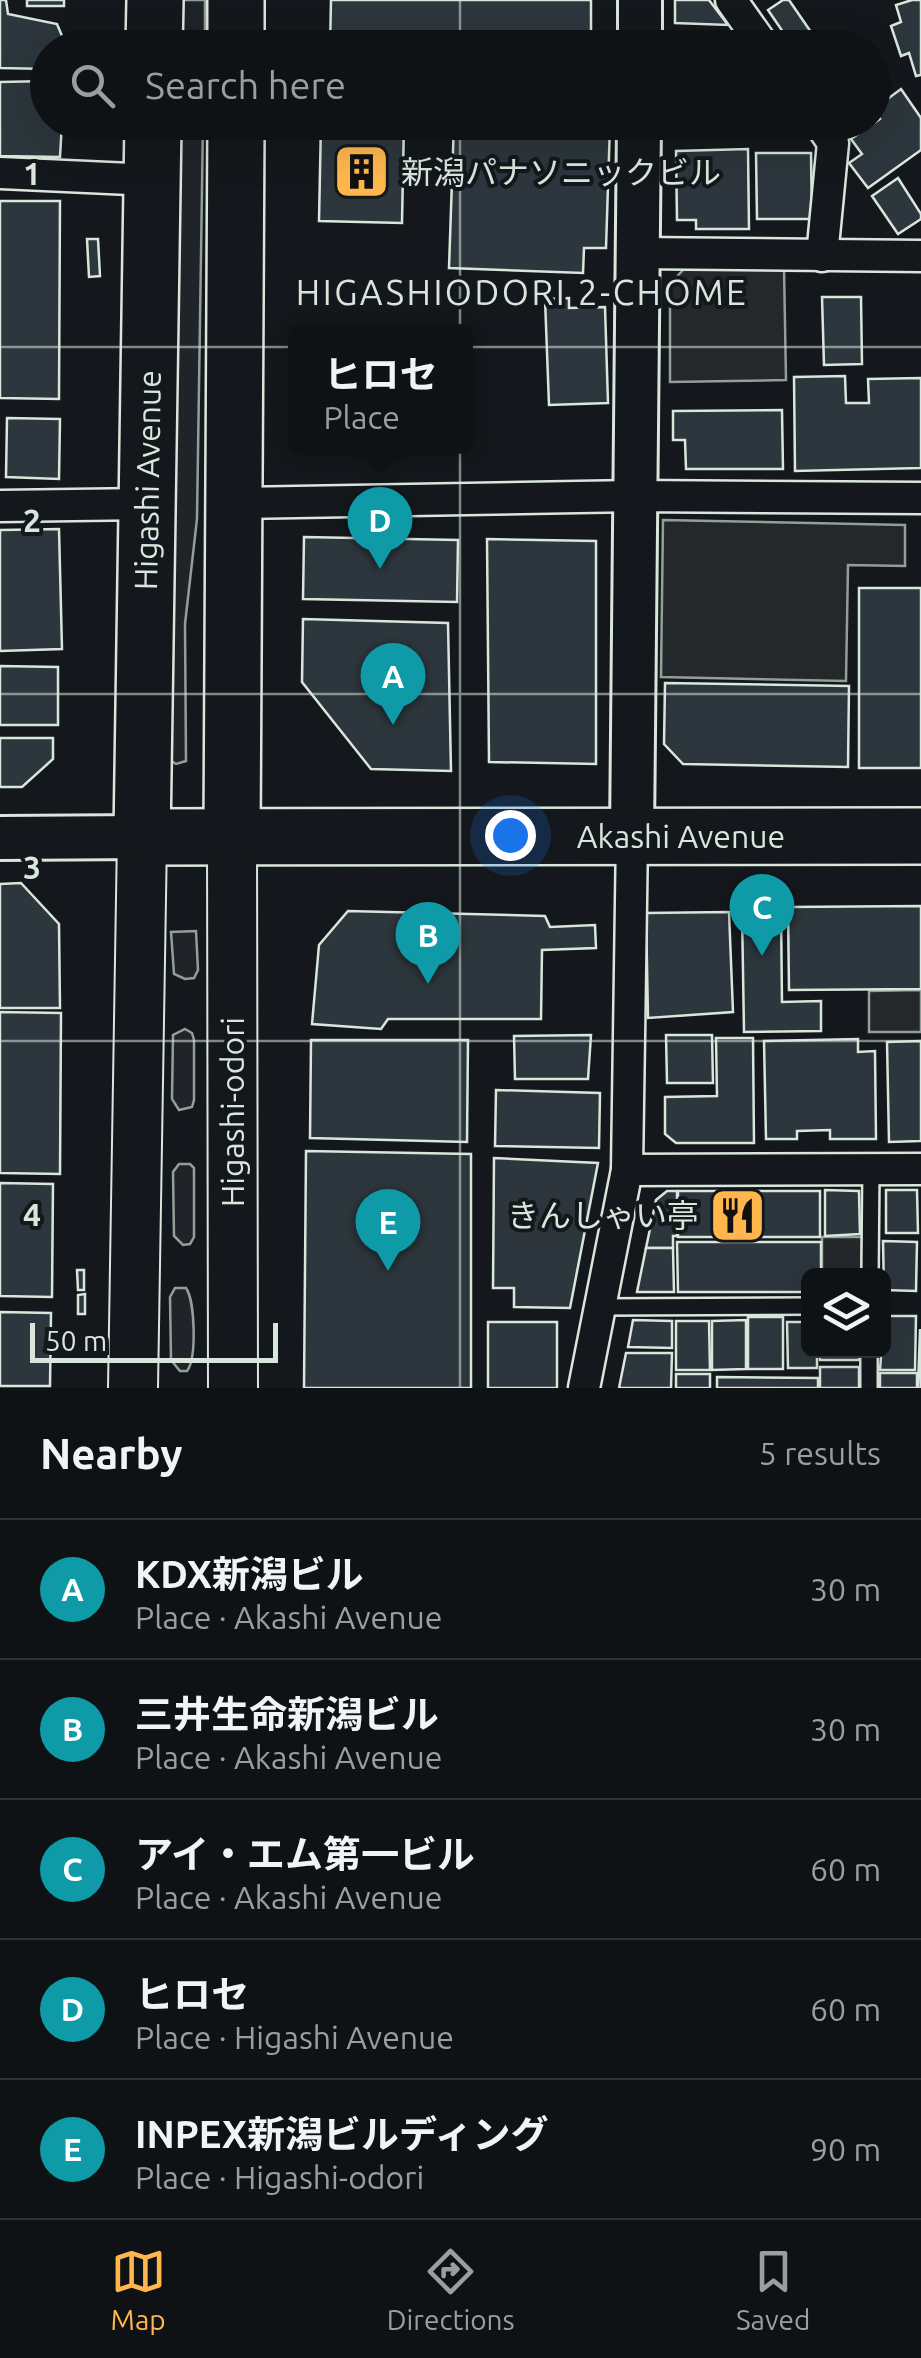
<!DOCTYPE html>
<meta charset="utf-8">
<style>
body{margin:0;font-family:Ubuntu,"Noto Sans JP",sans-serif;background:#181b1e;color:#f1f3f6}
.controls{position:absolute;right:30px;bottom:30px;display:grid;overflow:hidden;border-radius:15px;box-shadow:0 10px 40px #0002}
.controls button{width:90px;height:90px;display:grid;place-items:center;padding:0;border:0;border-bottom:2px solid #2f3234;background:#0f1215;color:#f1f3f6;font:50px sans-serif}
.scale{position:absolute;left:30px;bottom:25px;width:248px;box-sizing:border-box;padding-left:10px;border:5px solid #d8e6dc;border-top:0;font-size:28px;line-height:35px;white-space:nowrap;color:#d8e6dc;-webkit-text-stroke:8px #14181c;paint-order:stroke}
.you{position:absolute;left:510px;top:835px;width:35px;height:35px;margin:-25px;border:8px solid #fff;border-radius:50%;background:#1a73e8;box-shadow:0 0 0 15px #1a73e833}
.badge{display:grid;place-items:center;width:65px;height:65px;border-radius:50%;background:#ffb74d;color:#fff;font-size:32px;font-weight:700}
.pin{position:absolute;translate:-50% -82px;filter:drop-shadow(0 2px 5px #0008)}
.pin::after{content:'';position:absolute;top:52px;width:35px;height:30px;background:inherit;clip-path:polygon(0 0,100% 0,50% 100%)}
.popup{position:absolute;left:288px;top:324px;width:185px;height:130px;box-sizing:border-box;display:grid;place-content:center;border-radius:15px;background:#0f1215;filter:drop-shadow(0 2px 8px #0005);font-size:32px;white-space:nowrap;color:#9b9ea0}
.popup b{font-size:38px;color:#f1f3f6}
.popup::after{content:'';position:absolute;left:50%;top:100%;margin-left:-20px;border:20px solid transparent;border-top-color:#0f1215}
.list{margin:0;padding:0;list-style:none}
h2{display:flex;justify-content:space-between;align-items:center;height:130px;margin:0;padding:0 40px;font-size:42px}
h2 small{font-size:32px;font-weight:400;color:#9b9ea0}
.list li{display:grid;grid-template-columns:65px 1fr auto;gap:30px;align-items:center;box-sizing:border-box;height:140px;padding:0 40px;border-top:2px solid #2f3234}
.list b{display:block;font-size:38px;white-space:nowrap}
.list p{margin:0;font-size:32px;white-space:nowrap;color:#9b9ea0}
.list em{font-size:32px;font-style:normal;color:#9b9ea0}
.icon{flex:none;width:55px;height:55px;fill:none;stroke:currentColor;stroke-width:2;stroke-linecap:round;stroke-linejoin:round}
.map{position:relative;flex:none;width:921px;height:1388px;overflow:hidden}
.search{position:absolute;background:#0f1215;box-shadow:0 10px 40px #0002;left:30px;right:30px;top:30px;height:110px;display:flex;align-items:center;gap:25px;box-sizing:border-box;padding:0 35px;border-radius:55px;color:#9b9ea0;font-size:38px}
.sheet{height:830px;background:#0f1215}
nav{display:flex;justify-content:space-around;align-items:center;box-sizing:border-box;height:140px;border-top:2px solid #2f3234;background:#0f1215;font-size:28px;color:#9b9ea0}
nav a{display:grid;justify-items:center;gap:5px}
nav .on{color:#ffb74d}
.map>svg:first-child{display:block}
.green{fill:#202428;stroke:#939e99;stroke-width:2.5}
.parking{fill:#24282b;stroke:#939e99;stroke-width:2.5}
.building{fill:#2c363c;stroke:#d8e6dc;stroke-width:2.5}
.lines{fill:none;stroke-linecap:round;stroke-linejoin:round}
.lane-casing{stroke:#d8e6dc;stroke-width:20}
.street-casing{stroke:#d8e6dc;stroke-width:35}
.secondary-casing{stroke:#d8e6dc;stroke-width:48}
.primary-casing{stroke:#d8e6dc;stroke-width:52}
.highway-casing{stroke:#d8e6dc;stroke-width:60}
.lane{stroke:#14181c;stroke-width:15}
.street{stroke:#14181c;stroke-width:30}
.secondary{stroke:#14181c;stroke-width:42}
.primary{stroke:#14181c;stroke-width:48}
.highway{stroke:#14181c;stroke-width:55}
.grid{fill:none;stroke:#d8e6dc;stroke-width:2.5;stroke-opacity:0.55}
.labels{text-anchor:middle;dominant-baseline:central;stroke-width:8;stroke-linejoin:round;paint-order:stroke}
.poi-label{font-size:32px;fill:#d8e6dc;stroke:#14181c;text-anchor:start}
.street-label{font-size:32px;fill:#d8e6dc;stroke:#14181c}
.neighbourhood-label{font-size:35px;letter-spacing:2.5px;fill:#d8e6dc;stroke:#14181c}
.grid-label{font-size:32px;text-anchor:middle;font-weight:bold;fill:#d8e6dc;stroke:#14181c;stroke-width:8;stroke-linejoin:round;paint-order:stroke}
</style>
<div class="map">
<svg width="921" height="1388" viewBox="0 0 921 1388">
<rect width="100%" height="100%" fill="#14181c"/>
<!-- green -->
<g class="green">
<path d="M 178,0 L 205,0 L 205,47 L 177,48 Z"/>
<path d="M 176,123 L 203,123 L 197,519 L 185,624 L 186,761 L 176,764 L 170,760 Z"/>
<path d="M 196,931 L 198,970 L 194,978 L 185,979 L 174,974 L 171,932 Z"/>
<path d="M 185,1029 L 192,1033 L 194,1040 L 194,1100 L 192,1107 L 179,1110 L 172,1099 L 173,1035 Z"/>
<path d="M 179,1164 L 190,1164 L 194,1168 L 194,1237 L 190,1244 L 183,1245 L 174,1236 L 173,1172 Z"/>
<path d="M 175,1288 L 186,1288 C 195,1301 197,1358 187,1371 L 180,1371 L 171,1360 L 170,1297 Z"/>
</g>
<!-- parking -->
<g class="parking">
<path d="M 784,267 L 786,380 L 670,382 L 670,284 L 684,269 Z"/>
<path d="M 663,520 L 905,525 L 905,566 L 848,565 L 846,681 L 661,677 Z"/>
<path d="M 921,990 L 921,1032 L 869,1032 L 869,991 Z"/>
<path d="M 822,1237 L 862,1237 L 861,1275 L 822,1275 Z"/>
</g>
<!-- building -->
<g class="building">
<path d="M 0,0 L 6,0 L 8,14 L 57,24 L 65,43 L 64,48 L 48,48 L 48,69 L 0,68 Z"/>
<rect x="27" y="0" width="37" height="6"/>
<path d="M 331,0 L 591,0 L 591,48 L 330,48 Z"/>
<path d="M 675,0 L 709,0 L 728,25 L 675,23 Z"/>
<path d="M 783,0 L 789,0 L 813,35 L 794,48 L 768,10 Z"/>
<path d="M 912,0 L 921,0 L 921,75 L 916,76 L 909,53 L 901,56 L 891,26 L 901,22 L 896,5 Z"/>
<path d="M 678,36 L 728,38 L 736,48 L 678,48 Z"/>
<path d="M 48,81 L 48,122 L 62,122 L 60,157 L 0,156 L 0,82 Z"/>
<path d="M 901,89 L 921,118 L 921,150 L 868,188 L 849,163 L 862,154 L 851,139 L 880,119 L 874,109 Z"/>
<path d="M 321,122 L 404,122 L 402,223 L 319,221 Z"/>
<path d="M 454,122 L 610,125 L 606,248 L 584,248 L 583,273 L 449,268 Z"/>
<path d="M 748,149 L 749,229 L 696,229 L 696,220 L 677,220 L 676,151 Z"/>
<path d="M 756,153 L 811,153 L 812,219 L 757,219 Z"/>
<path d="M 898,178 L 921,214 L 921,219 L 898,234 L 872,196 Z"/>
<path d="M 0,201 L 60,201 L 59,399 L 0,398 Z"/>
<path d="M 87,239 L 98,239 L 100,276 L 89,277 Z"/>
<path d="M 822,297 L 861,297 L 862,364 L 824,365 Z"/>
<path d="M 569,298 L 569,308 L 605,307 L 608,403 L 549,405 L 545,299 Z"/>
<path d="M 845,376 L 846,403 L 869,403 L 868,379 L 921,378 L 921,468 L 795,471 L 794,377 Z"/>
<path d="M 782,410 L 783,469 L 686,469 L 685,440 L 673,440 L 673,411 Z"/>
<path d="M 7,418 L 60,419 L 59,479 L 6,477 Z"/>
<path d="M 59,529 L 62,649 L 0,651 L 0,530 Z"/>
<path d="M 304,537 L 458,540 L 457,602 L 303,599 Z"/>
<path d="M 487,539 L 596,541 L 596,764 L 489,762 Z"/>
<rect x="859" y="588" width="62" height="180"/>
<path d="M 303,619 L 448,623 L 451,771 L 371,769 L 302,682 Z"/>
<path d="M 0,666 L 58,667 L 58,725 L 0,725 Z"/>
<path d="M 665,683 L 849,686 L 848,767 L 683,764 L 664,744 Z"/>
<path d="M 0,738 L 53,738 L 53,759 L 22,787 L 0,787 Z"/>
<path d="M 21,883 L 59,924 L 60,1008 L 0,1008 L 0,884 Z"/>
<path d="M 921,906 L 921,989 L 789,990 L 788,907 Z"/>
<path d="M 742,910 L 781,910 L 782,1002 L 821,1001 L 821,1031 L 744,1032 Z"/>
<path d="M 348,911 L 545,916 L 550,927 L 595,925 L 596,948 L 542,950 L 541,1019 L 388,1019 L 381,1029 L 312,1024 L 319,945 Z"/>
<path d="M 729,912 L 733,1012 L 648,1018 L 646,913 Z"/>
<path d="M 0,1012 L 61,1013 L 60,1174 L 0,1173 Z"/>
<path d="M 591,1035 L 588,1079 L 515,1079 L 514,1036 Z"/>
<path d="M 666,1035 L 712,1035 L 713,1083 L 667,1083 Z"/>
<path d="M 716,1038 L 753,1038 L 754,1143 L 676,1143 L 665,1134 L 665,1097 L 717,1096 Z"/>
<path d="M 858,1039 L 858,1052 L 875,1051 L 876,1139 L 830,1139 L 830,1130 L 797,1131 L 797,1139 L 766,1139 L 764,1041 Z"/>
<path d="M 311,1040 L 468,1040 L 467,1142 L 310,1138 Z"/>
<path d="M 921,1041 L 921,1141 L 889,1142 L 887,1042 Z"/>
<path d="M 496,1090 L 600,1093 L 599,1148 L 495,1146 Z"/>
<path d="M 306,1151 L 471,1154 L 471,1388 L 304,1388 Z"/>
<path d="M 494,1158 L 598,1163 L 570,1308 L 514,1307 L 514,1288 L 493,1288 Z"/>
<path d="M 0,1183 L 53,1184 L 52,1297 L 0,1296 Z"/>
<path d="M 825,1190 L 859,1191 L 860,1234 L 825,1236 Z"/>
<path d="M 886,1190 L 917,1190 L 918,1233 L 886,1233 Z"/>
<path d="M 667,1191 L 677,1191 L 677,1236 L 673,1236 L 673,1248 L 646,1248 L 656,1200 Z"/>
<rect x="678" y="1191" width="142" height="46"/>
<path d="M 883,1241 L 917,1242 L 916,1291 L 884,1290 Z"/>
<path d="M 677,1242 L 821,1242 L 821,1276 L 808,1276 L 808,1292 L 678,1292 Z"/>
<path d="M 646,1248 L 673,1248 L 674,1292 L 637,1292 Z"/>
<path d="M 77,1270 L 84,1270 L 84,1290 L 78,1290 Z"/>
<path d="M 85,1294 L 85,1314 L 78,1314 L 78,1295 Z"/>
<path d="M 0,1312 L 51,1313 L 50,1386 L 0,1386 Z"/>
<path d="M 884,1316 L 916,1316 L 915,1370 L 880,1370 Z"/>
<rect x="748" y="1317" width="35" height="52"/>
<path d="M 633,1320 L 672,1321 L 672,1348 L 628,1347 Z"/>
<path d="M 746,1320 L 746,1369 L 712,1370 L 712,1321 Z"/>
<path d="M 676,1321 L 709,1321 L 710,1370 L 676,1370 Z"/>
<rect x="488" y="1322" width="69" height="66"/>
<path d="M 787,1322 L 808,1322 L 808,1350 L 817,1350 L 817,1368 L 788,1368 Z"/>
<path d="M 920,1329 L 921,1388 L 918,1388 Z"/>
<rect x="820" y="1350" width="39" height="10"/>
<path d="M 626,1353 L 672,1353 L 671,1388 L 619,1388 Z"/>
<rect x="820" y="1367" width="39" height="21"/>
<rect x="880" y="1373" width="37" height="15"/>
<rect x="676" y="1374" width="34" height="14"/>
<path d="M 717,1377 L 818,1378 L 818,1388 L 717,1388 Z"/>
</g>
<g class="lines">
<defs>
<g id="lane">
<path d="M 870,1276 L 871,1169"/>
<path d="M 599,1307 L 808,1306"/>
<path d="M 869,1388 L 869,1350"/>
</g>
<g id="street">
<path d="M 731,0 L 765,48"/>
<path d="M 819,122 L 833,143 L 822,256"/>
<path d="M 0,173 L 152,180"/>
<path d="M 639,253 L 921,256"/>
<path d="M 234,503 L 634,496 L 921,498"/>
<path d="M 0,506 L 147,504"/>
<path d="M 627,1170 L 921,1169"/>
<path d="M 584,1388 L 627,1170 L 632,835"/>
</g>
<g id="secondary">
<path d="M 640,48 L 640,0"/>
<path d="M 632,835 L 639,122"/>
<path d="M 0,838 L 142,837"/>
</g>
<g id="primary">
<path d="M 232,836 L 233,1388"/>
<path d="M 133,1388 L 142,837"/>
</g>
<g id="highway">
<path d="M 154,48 L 155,0"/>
<path d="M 236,48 L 236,0"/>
<path d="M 153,122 L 142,837 L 921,836"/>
<path d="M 232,836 L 236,122"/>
</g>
</defs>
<!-- lane casing -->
<use href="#lane" class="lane-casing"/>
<!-- street casing -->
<use href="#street" class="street-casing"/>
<!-- secondary casing -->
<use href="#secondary" class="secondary-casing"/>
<!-- primary casing -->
<use href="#primary" class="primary-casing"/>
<!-- highway casing -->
<use href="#highway" class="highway-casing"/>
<!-- lane -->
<use href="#lane" class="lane"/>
<!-- street -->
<use href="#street" class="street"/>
<!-- secondary -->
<use href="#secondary" class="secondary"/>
<!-- primary -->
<use href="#primary" class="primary"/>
<!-- highway -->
<use href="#highway" class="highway"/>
</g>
<!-- grid -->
<path class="grid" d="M 460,0 L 460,48M 460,122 L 460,1388M 0,347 L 921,347M 0,694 L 921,694M 0,1041 L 921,1041"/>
<!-- icons -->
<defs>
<symbol id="building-square" viewBox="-11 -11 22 22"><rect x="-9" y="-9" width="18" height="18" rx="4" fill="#ffb74d" stroke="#14181c"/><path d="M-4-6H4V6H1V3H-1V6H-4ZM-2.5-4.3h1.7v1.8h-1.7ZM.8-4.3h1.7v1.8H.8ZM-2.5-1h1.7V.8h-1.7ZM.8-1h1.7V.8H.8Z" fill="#111"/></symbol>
<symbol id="restaurant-square" viewBox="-11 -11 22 22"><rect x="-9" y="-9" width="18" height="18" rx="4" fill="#ffb74d" stroke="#14181c"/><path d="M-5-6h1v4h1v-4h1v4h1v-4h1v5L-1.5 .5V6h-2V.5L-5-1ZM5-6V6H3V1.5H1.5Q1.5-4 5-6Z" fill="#111"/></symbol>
</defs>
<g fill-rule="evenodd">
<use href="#building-square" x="330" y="140" width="63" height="63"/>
<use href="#restaurant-square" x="706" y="1184" width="63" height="63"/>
</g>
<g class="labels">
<!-- poi labels -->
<g class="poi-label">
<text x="401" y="172">新潟パナソニックビル</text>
<text x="699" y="1215" text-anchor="end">きんしゃい亭</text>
</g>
<!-- street labels -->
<g class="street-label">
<text transform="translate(147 480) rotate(-89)">Higashi Avenue</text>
<text x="681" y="836">Akashi Avenue</text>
<text transform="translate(232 1112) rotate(-90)">Higashi-odori</text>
</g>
<!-- neighbourhood labels -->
<g class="neighbourhood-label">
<text x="522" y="292">HIGASHIODORI 2-CHOME</text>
</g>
</g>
<g class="grid-label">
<text x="32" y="185">1</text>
<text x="32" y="532">2</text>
<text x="32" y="879">3</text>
<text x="32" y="1226">4</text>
</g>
</svg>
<div class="controls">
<button><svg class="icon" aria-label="layers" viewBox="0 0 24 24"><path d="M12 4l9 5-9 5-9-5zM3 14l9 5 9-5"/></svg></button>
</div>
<div class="scale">50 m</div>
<div class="you"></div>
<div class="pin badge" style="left:393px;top:725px;background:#0f9aa8">A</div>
<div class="pin badge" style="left:428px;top:984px;background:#0f9aa8">B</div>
<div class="pin badge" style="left:762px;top:956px;background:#0f9aa8">C</div>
<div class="pin badge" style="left:380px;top:569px;background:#0f9aa8">D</div>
<div class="popup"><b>ヒロセ</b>Place</div>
<div class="pin badge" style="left:388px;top:1271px;background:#0f9aa8">E</div>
<div class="search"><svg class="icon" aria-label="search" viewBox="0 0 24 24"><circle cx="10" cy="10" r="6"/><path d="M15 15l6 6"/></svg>Search here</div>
</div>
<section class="sheet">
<h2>Nearby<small>5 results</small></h2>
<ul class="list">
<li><span class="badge" style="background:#0f9aa8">A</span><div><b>KDX新潟ビル</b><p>Place · Akashi Avenue</p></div><em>30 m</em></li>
<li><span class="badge" style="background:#0f9aa8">B</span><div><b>三井生命新潟ビル</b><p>Place · Akashi Avenue</p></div><em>30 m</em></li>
<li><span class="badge" style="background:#0f9aa8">C</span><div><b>アイ・エム第一ビル</b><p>Place · Akashi Avenue</p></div><em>60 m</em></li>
<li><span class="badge" style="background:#0f9aa8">D</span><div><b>ヒロセ</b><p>Place · Higashi Avenue</p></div><em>60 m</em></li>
<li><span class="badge" style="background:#0f9aa8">E</span><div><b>INPEX新潟ビルディング</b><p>Place · Higashi-odori</p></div><em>90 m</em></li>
</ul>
</section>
<nav>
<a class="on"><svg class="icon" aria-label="map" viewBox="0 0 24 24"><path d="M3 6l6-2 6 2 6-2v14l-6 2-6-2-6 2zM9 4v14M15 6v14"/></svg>Map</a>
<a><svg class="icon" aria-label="directions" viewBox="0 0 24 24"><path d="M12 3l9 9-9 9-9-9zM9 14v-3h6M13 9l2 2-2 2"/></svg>Directions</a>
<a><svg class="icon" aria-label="saved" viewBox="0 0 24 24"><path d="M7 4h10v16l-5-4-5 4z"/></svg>Saved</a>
</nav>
